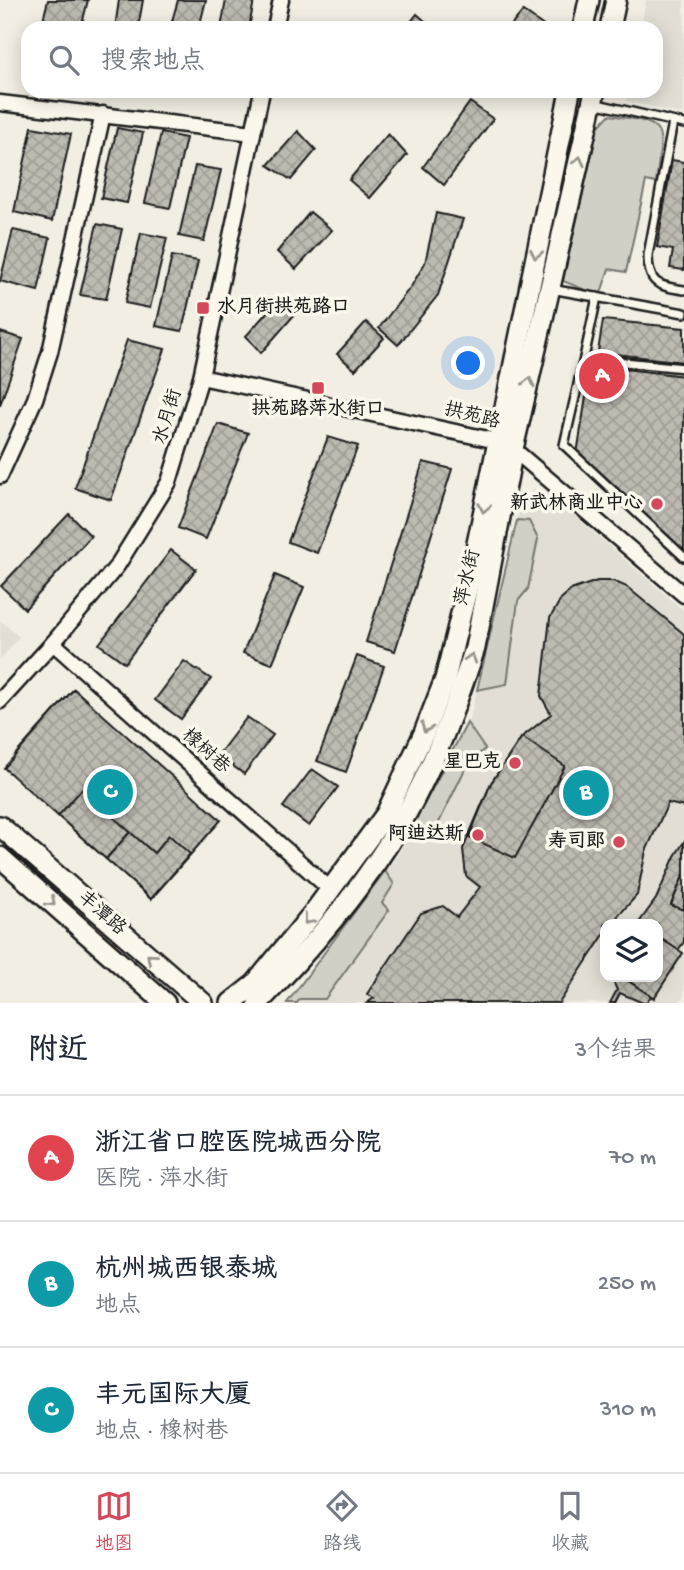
<!DOCTYPE html>
<html lang="zh">
<meta charset="utf-8">
<style>
body{margin:0;font-family:"Gochi Hand","LXGW WenKai TC",sans-serif;background:#f2f2f3;color:#1f2937}
.controls{position:absolute;right:21px;bottom:21px;display:grid;overflow:hidden;border-radius:14px;box-shadow:0 4px 18px #0003}
.controls button{width:63px;height:63px;display:grid;place-items:center;padding:0;border:0;border-bottom:2px solid #e0e1e3;background:#fff;color:#1f2937;font:35px sans-serif}
.you{position:absolute;left:469px;top:364px;width:24px;height:24px;margin:-18px;border:5px solid #fff;border-radius:50%;background:#1a73e8;box-shadow:0 0 0 10px #1a73e833}
.badge{display:grid;place-items:center;width:46px;height:46px;border-radius:50%;background:#d1495b;color:#fff;font-size:23px;font-weight:700}
.pin{position:absolute;translate:-50% -50%;border:4px solid #fff;box-shadow:0 2px 7px #0006}
.list{margin:0;padding:0;list-style:none}
h2{display:flex;justify-content:space-between;align-items:center;height:91px;margin:0;padding:0 28px;font-size:30px}
h2 small{font-size:23px;font-weight:400;color:#747a83}
.list li{display:grid;grid-template-columns:46px 1fr auto;gap:21px;align-items:center;box-sizing:border-box;height:126px;padding:0 28px;border-top:2px solid #e0e1e3}
.list b{display:block;font-size:26px;white-space:nowrap}
.list p{margin:0;font-size:23px;white-space:nowrap;color:#747a83}
.list em{font-size:23px;font-style:normal;color:#747a83}
.icon{flex:none;width:38px;height:38px;fill:none;stroke:currentColor;stroke-width:2;stroke-linecap:round;stroke-linejoin:round}
.map{position:relative;flex:none;width:684px;height:1003px;overflow:hidden}
.search{position:absolute;background:#fff;box-shadow:0 4px 18px #0003;left:21px;right:21px;top:21px;height:77px;display:flex;align-items:center;gap:18px;box-sizing:border-box;padding:0 24px;border-radius:21px;color:#747a83;font-size:26px}
.sheet{height:469px;background:#fff}
nav{display:flex;justify-content:space-around;align-items:center;box-sizing:border-box;height:98px;border-top:2px solid #e0e1e3;background:#fff;font-size:19px;color:#747a83}
nav a{display:grid;justify-items:center;gap:4px}
nav .on{color:#d1495b}
.map>svg:first-child{display:block}
.built{fill:#e2ded5;fill-rule:evenodd}
.grass{fill:#d2cfc6;stroke:#777671;stroke-width:2}
.building{fill:url(#building-cross-hatch);stroke:#1c1c1c;stroke-width:2}
.lines{fill:none;stroke-linecap:round;stroke-linejoin:round}
.service-casing{stroke:#1c1c1c;stroke-width:12}
.minor-casing{stroke:#1c1c1c;stroke-width:19}
.secondary-casing{stroke:#1c1c1c;stroke-width:24}
.service{stroke:#fbf7ec;stroke-width:7}
.minor{stroke:#fbf7ec;stroke-width:14}
.secondary{stroke:#fbf7ec;stroke-width:19}
.oneway{stroke:#97948e}
.poi-dot{fill:#d1495b;stroke:#fbf7ec;stroke-width:2.5}
.labels{text-anchor:middle;dominant-baseline:central;stroke-width:7;stroke-linejoin:round;paint-order:stroke}
.poi-label{font-size:19px;font-weight:bold;fill:#1c1c1c;stroke:#fbf7ec;text-anchor:end}
.street-label{font-size:19px;fill:#1c1c1c;stroke:#fbf7ec}
</style>
<div class="map">
<svg width="684" height="1003" viewBox="0 0 684 1003">
<defs>
<pattern id="building-cross-hatch" width="8" height="8" patternUnits="userSpaceOnUse" patternTransform="scale(1.75)"><rect width="8" height="8" fill="#bdbab1"/><path d="M0 0l8 8M0 8l8-8" fill="none" stroke="#a29f98"/></pattern>
</defs>
<rect width="100%" height="100%" fill="#f2eee4"/>
<filter id="ink" filterUnits="userSpaceOnUse"><feTurbulence type="fractalNoise" baseFrequency=".0143" numOctaves="2"/><feDisplacementMap in="SourceGraphic" scale="14" xChannelSelector="R" yChannelSelector="G"/><feConvolveMatrix kernelMatrix="1 2 1 2 8 2 1 2 1" color-interpolation-filters="sRGB"/></filter>
<g filter="url(#ink)">
<!-- built -->
<g class="built">
<path d="M 646,0 L 684,0 L 684,115 L 626,101 L 628,91 L 656,91 L 656,28 L 641,28 Z"/>
<path d="M 535,489 L 551,495 L 684,611 L 684,996 L 678,1003 L 287,1003 L 400,851 L 471,715 L 522,497 ZM 605,924 L 658,924 L 658,977 L 605,977 Z"/>
<path d="M 0,620 L 19,637 L 0,660 Z"/>
</g>
<!-- grass -->
<g class="grass">
<path d="M 609,115 C 670,124 663,124 656,183 L 646,181 L 626,272 L 609,269 L 600,296 L 563,281 L 598,127 Z"/>
<path d="M 517,520 L 529,521 L 538,539 L 528,589 L 518,601 L 507,684 L 477,690 Z"/>
<path d="M 467,723 L 485,749 L 468,763 L 430,841 L 409,833 Z"/>
<path d="M 385,871 L 394,884 L 382,903 L 389,910 L 325,999 L 300,999 L 297,1003 L 287,1003 Z"/>
</g>
<!-- building -->
<g class="building">
<path d="M 48,0 L 88,0 L 81,28 L 41,28 Z"/>
<path d="M 119,0 L 143,0 L 138,28 L 115,28 Z"/>
<path d="M 178,0 L 206,0 L 199,28 L 170,28 Z"/>
<path d="M 226,0 L 254,0 L 249,28 L 221,28 Z"/>
<path d="M 523,11 L 545,27 L 509,28 Z"/>
<path d="M 417,14 L 433,28 L 406,28 Z"/>
<path d="M 470,102 L 493,119 L 444,185 L 423,167 Z"/>
<path d="M 32,127 L 71,134 L 52,221 L 14,212 Z"/>
<path d="M 117,128 L 143,133 L 127,203 L 101,198 Z"/>
<path d="M 298,131 L 316,150 L 291,180 L 268,165 Z"/>
<path d="M 161,133 L 186,138 L 170,208 L 145,203 Z"/>
<path d="M 388,134 L 407,155 L 370,198 L 349,180 Z"/>
<path d="M 672,160 L 684,162 L 684,270 L 670,268 L 673,250 L 657,247 Z"/>
<path d="M 195,166 L 221,170 L 204,241 L 179,236 Z"/>
<path d="M 310,212 L 332,230 L 296,269 L 277,252 Z"/>
<path d="M 436,213 L 463,219 L 438,295 L 398,345 L 379,328 L 412,285 L 425,263 Z"/>
<path d="M 97,224 L 122,229 L 106,299 L 80,295 Z"/>
<path d="M 13,230 L 50,238 L 38,291 L 0,281 Z"/>
<path d="M 141,233 L 167,238 L 150,308 L 125,303 Z"/>
<path d="M 172,256 L 198,261 L 182,331 L 156,326 Z"/>
<path d="M 278,300 L 295,314 L 261,353 L 246,336 Z"/>
<path d="M 603,320 L 684,328 L 684,362 L 598,352 Z"/>
<path d="M 366,322 L 384,338 L 355,370 L 337,354 Z"/>
<path d="M 0,332 L 23,339 L 0,405 Z"/>
<path d="M 127,340 L 165,349 L 111,500 L 75,488 Z"/>
<path d="M 591,365 L 684,376 L 684,553 L 577,454 Z"/>
<path d="M 218,424 L 248,433 L 206,539 L 178,528 Z"/>
<path d="M 328,437 L 358,446 L 317,553 L 288,542 Z"/>
<path d="M 423,462 L 452,469 L 395,651 L 366,642 Z"/>
<path d="M 69,514 L 91,536 L 25,609 L 1,586 Z"/>
<path d="M 171,550 L 196,569 L 125,663 L 99,644 Z"/>
<path d="M 275,575 L 304,587 L 272,664 L 243,653 Z"/>
<path d="M 597,581 L 613,581 L 627,587 L 684,634 L 684,807 L 668,803 L 646,851 L 637,895 L 611,924 L 605,924 L 605,933 L 559,1003 L 367,1003 L 374,998 L 367,994 L 421,913 L 443,906 L 457,917 L 480,887 L 466,876 L 463,849 L 491,783 L 522,737 L 551,714 L 541,696 L 550,618 L 561,599 L 571,590 Z"/>
<path d="M 357,656 L 384,666 L 346,772 L 317,761 Z"/>
<path d="M 184,661 L 211,679 L 181,719 L 155,700 Z"/>
<path d="M 74,689 L 96,709 L 37,775 L 15,755 Z"/>
<path d="M 74,689 L 221,820 L 151,899 L 4,768 Z"/>
<path d="M 247,717 L 273,735 L 244,774 L 218,755 Z"/>
<path d="M 522,737 L 565,766 L 515,858 L 469,837 L 491,783 Z"/>
<path d="M 312,769 L 338,787 L 309,826 L 283,807 Z"/>
<path d="M 82,789 L 130,832 L 106,859 L 58,816 Z"/>
<path d="M 130,832 L 154,853 L 169,835 L 190,854 L 151,899 L 106,859 Z"/>
<path d="M 684,842 L 684,874 L 671,905 L 684,910 L 684,942 L 678,950 L 658,937 L 658,924 L 638,924 L 656,899 L 675,856 Z"/>
<path d="M 684,874 L 684,910 L 671,905 Z"/>
<path d="M 658,937 L 683,953 L 654,998 L 622,977 L 658,977 Z"/>
<path d="M 611,977 L 622,977 L 651,996 L 646,1003 L 643,1003 L 620,993 L 615,1003 L 610,1003 L 617,990 Z"/>
</g>
<g class="lines">
<defs>
<g id="service">
<path d="M 593,103 L 684,124"/>
<path d="M 673,122 L 648,255 C 648,284 658,286 684,290"/>
<path d="M 551,289 L 684,313"/>
<path d="M 584,358 L 597,297"/>
<path d="M 684,368 L 584,358 L 564,445 L 684,557"/>
</g>
<g id="minor">
<path d="M 275,28 L 281,0"/>
<path d="M 0,103 L 253,133"/>
<path d="M 201,377 L 497,441 L 513,449 L 684,595"/>
<path d="M 0,476 L 35,399 L 50,352 L 103,114"/>
<path d="M 53,643 L 331,890"/>
<path d="M 0,701 L 53,643 L 117,566 L 169,482 L 201,377 L 262,91"/>
</g>
<g id="secondary">
<path d="M 583,28 L 589,0"/>
<path d="M 610,28 L 616,0"/>
<path d="M 0,826 L 203,1003"/>
<path d="M 0,857 L 165,1003"/>
<path d="M 231,1003 L 255,984 L 314,912 L 386,814 L 424,733 L 445,679 L 471,573 L 570,91"/>
<path d="M 258,1003 C 306,954 352,901 389,843 C 427,784 453,715 475,648 L 513,449 L 595,91"/>
</g>
</defs>
<!-- service casing -->
<use href="#service" class="service-casing"/>
<!-- minor casing -->
<use href="#minor" class="minor-casing"/>
<!-- secondary casing -->
<use href="#secondary" class="secondary-casing"/>
<!-- service -->
<use href="#service" class="service"/>
<!-- minor -->
<use href="#minor" class="minor"/>
<!-- secondary -->
<use href="#secondary" class="secondary"/>
</g>
<!-- one-way arrows -->
<defs><path id="oneway-chevron" d="M-2-3.5L2.5 0L-2 3.5" fill="none" stroke-width="1.6" stroke-linecap="round" stroke-linejoin="round" transform="scale(1.75)"/></defs>
<g class="oneway">
<use href="#oneway-chevron" transform="translate(579 161) rotate(-77)"/>
<use href="#oneway-chevron" transform="translate(536 254) rotate(102)"/>
<use href="#oneway-chevron" transform="translate(529 382) rotate(-77)"/>
<use href="#oneway-chevron" transform="translate(484 508) rotate(101)"/>
<use href="#oneway-chevron" transform="translate(471 658) rotate(-73)"/>
<use href="#oneway-chevron" transform="translate(426 728) rotate(112)"/>
<use href="#oneway-chevron" transform="translate(51 902) rotate(42)"/>
<use href="#oneway-chevron" transform="translate(308 920) rotate(130)"/>
<use href="#oneway-chevron" transform="translate(151 958) rotate(-139)"/>
</g>
</g>
<!-- markers -->
<g class="poi-dot">
<rect x="196" y="301" width="14" height="14" rx="3.5"/>
<rect x="311" y="381" width="14" height="14" rx="3.5"/>
<circle cx="657" cy="504" r="7"/>
<circle cx="515" cy="763" r="7"/>
<circle cx="478" cy="835" r="7"/>
<circle cx="619" cy="842" r="7"/>
</g>
<g class="labels">
<!-- poi labels -->
<g class="poi-label">
<text x="217" y="308" text-anchor="start">水月街拱苑路口</text>
<text x="318" y="410" text-anchor="middle">拱苑路萍水街口</text>
<text x="643" y="504">新武林商业中心</text>
<text x="501" y="763">星巴克</text>
<text x="464" y="835">阿迪达斯</text>
<text x="605" y="842">寿司郎</text>
</g>
<!-- street labels -->
<g class="street-label">
<text transform="translate(169 417) rotate(-73)">水月街</text>
<text transform="translate(472 417) rotate(14)">拱苑路</text>
<text transform="translate(469 578) rotate(-77)">萍水街</text>
<text transform="translate(205 752) rotate(42)">橡树巷</text>
<text transform="translate(101 914) rotate(41)">丰潭路</text>
</g>
</g>
</svg>
<div class="controls">
<button><svg class="icon" aria-label="layers" viewBox="0 0 24 24"><path d="M12 4l9 5-9 5-9-5zM3 14l9 5 9-5"/></svg></button>
</div>
<div class="you"></div>
<div class="pin badge" style="left:602px;top:376px;background:#e0444e">A</div>
<div class="pin badge" style="left:586px;top:793px;background:#0f9aa8">B</div>
<div class="pin badge" style="left:110px;top:792px;background:#0f9aa8">C</div>
<div class="search"><svg class="icon" aria-label="search" viewBox="0 0 24 24"><circle cx="10" cy="10" r="6"/><path d="M15 15l6 6"/></svg>搜索地点</div>
</div>
<section class="sheet">
<h2>附近<small>3个结果</small></h2>
<ul class="list">
<li><span class="badge" style="background:#e0444e">A</span><div><b>浙江省口腔医院城西分院</b><p>医院 · 萍水街</p></div><em>70 m</em></li>
<li><span class="badge" style="background:#0f9aa8">B</span><div><b>杭州城西银泰城</b><p>地点</p></div><em>250 m</em></li>
<li><span class="badge" style="background:#0f9aa8">C</span><div><b>丰元国际大厦</b><p>地点 · 橡树巷</p></div><em>310 m</em></li>
</ul>
</section>
<nav>
<a class="on"><svg class="icon" aria-label="map" viewBox="0 0 24 24"><path d="M3 6l6-2 6 2 6-2v14l-6 2-6-2-6 2zM9 4v14M15 6v14"/></svg>地图</a>
<a><svg class="icon" aria-label="directions" viewBox="0 0 24 24"><path d="M12 3l9 9-9 9-9-9zM9 14v-3h6M13 9l2 2-2 2"/></svg>路线</a>
<a><svg class="icon" aria-label="saved" viewBox="0 0 24 24"><path d="M7 4h10v16l-5-4-5 4z"/></svg>收藏</a>
</nav>
